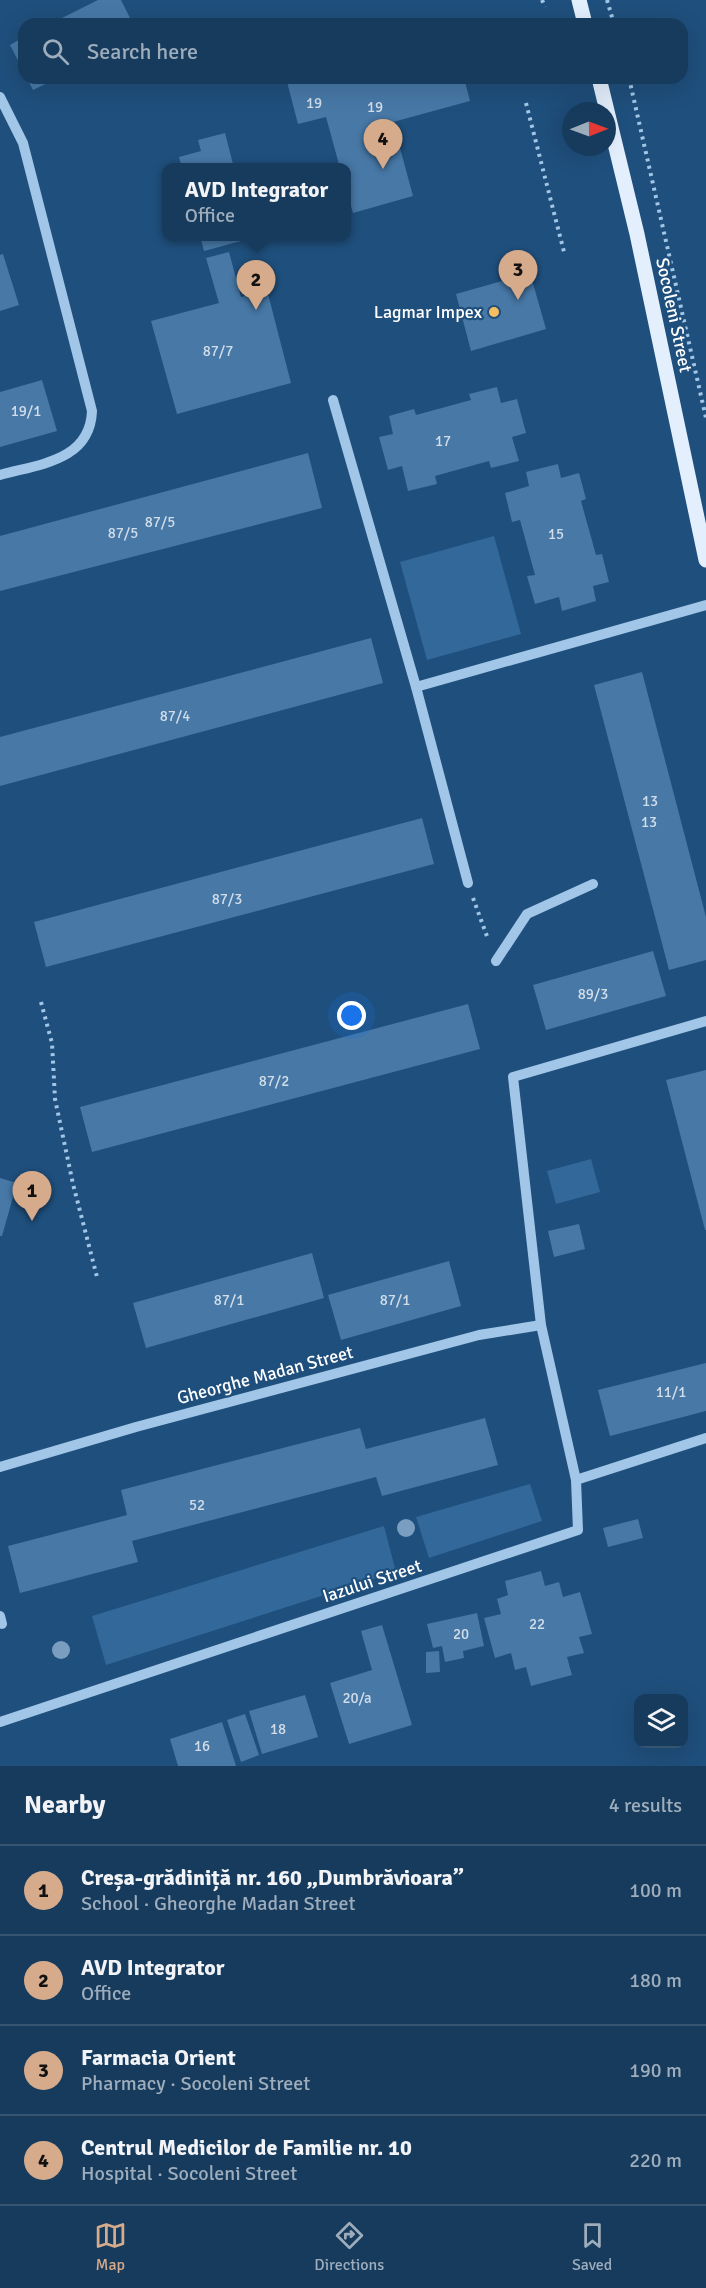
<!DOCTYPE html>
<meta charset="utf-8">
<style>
body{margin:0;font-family:Signika,sans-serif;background:#204263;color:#f1f3f6}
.controls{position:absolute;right:18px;bottom:18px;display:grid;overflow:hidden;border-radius:12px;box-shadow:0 6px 24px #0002}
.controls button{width:54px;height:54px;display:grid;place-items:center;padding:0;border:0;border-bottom:2px solid #365572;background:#173b5d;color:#f1f3f6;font:30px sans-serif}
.compass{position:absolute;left:562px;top:102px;width:54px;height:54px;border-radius:50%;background:#173b5d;box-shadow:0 6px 24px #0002;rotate:89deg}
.you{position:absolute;left:352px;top:1016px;width:21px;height:21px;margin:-15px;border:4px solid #fff;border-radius:50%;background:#1a73e8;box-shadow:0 0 0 9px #1a73e833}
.badge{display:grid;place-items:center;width:39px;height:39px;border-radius:50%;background:#d6ab8b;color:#111;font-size:20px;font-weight:700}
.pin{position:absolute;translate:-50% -50px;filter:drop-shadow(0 2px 3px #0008)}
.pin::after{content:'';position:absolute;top:32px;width:21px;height:18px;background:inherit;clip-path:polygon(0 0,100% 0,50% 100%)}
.popup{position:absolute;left:162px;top:163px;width:189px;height:78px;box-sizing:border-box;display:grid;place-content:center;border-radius:12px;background:#173b5d;filter:drop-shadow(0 2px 4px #0005);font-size:20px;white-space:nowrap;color:#9eadbc}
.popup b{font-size:22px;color:#f1f3f6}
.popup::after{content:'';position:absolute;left:50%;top:100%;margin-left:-12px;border:12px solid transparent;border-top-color:#173b5d}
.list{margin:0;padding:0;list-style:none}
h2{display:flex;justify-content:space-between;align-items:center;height:78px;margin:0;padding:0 24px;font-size:26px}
h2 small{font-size:20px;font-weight:400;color:#9eadbc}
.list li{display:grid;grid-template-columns:39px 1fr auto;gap:18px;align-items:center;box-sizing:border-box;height:90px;padding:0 24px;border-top:2px solid #365572}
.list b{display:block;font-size:22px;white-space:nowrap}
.list p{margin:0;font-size:20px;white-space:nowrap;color:#9eadbc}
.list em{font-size:20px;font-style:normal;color:#9eadbc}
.icon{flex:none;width:33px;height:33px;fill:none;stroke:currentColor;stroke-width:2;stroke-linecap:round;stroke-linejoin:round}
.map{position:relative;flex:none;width:706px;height:1766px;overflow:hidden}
.search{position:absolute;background:#173b5d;box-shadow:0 6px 24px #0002;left:18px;right:18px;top:18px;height:66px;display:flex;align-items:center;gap:15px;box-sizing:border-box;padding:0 21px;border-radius:18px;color:#9eadbc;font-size:22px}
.sheet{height:438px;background:#173b5d}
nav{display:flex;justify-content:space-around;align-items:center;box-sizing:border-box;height:84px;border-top:2px solid #365572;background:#173b5d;font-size:16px;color:#9eadbc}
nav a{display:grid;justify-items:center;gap:3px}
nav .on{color:#d6ab8b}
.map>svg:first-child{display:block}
.green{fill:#32689a}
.building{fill:#4778a6}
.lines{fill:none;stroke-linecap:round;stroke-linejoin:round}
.path{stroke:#a1c6e7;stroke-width:4;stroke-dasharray:3 4.5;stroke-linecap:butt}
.minor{stroke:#a1c6e7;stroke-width:10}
.major{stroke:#e3effd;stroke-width:15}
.tree{fill:#7a9ebf}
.poi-dot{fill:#f5bf61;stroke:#1f4f7c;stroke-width:2}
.labels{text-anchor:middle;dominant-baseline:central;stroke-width:4.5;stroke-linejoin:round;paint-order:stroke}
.number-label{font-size:15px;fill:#d1dde9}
.poi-label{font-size:18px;fill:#fff;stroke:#1f4f7c;text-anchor:end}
.street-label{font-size:18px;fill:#fff;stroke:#1f4f7c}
</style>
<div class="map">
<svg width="706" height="1766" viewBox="0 0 706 1766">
<rect width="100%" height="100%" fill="#1f4f7c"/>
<!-- green -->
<g class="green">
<path d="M 494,536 L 521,634 L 427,660 L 400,562 Z"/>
<path d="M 591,1159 L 600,1192 L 556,1204 L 547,1171 Z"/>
<path d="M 530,1484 L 542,1521 L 429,1558 L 416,1517 Z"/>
<path d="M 384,1526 L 396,1572 L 106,1665 L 92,1616 Z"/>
</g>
<!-- building -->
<g class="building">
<path d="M 98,0 L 121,0 L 133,24 L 50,24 Z"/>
<path d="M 24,37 L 24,72 L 10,45 Z"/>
<path d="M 27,78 L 58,78 L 33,90 Z"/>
<path d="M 286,78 L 365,78 L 366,83 L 378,78 L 464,78 L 470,101 L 393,122 L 413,196 L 353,213 L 346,189 L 346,168 L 340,168 L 326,117 L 298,124 Z"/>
<path d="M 225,133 L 234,168 L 182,168 L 179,157 L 201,151 L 198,140 Z"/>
<path d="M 200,236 L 239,236 L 241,241 L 204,251 Z"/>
<path d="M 229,252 L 241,297 L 267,290 L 291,383 L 177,414 L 151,321 L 219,303 L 206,258 Z"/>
<path d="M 3,254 L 19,305 L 0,311 L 0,255 Z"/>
<path d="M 530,273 L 546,329 L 471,351 L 456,294 Z"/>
<path d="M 42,380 L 57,431 L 0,447 L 0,392 Z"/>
<path d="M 497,387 L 501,403 L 517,399 L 526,433 L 512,437 L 519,461 L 491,468 L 489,461 L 435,476 L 437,484 L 408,491 L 402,466 L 388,470 L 379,437 L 393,434 L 389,416 L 414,409 L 416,415 L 471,400 L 469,394 Z"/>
<path d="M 308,453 L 322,508 L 0,591 L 0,536 Z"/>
<path d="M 558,464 L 561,478 L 579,473 L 586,499 L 581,501 L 596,555 L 602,554 L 609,582 L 593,586 L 596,601 L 562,611 L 559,597 L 535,604 L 527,576 L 535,575 L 520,520 L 512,522 L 505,493 L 529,486 L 526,472 Z"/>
<path d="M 371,638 L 383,683 L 0,786 L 0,737 Z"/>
<path d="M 642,672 L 706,917 L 706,960 L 669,970 L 594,685 Z"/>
<path d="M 422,818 L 434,864 L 46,967 L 34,922 Z"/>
<path d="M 653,951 L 666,996 L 546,1030 L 533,985 Z"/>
<path d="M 468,1004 L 480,1049 L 92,1152 L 80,1107 Z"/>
<path d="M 706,1070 L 706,1230 L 705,1230 L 666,1080 Z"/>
<path d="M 0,1178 L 17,1183 L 2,1236 L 0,1236 Z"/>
<path d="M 579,1224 L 585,1249 L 554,1257 L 548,1231 Z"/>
<path d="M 312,1253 L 324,1298 L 146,1348 L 133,1303 Z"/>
<path d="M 449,1261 L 461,1306 L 341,1340 L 328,1295 Z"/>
<path d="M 706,1363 L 706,1411 L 610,1436 L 598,1390 Z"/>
<path d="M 485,1418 L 498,1465 L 382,1496 L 376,1477 L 132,1541 L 138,1562 L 20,1593 L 8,1546 L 127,1515 L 121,1490 L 360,1428 L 366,1449 Z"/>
<path d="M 638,1519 L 643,1538 L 608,1547 L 603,1528 Z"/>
<path d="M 541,1571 L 545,1586 L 559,1582 L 563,1597 L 580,1592 L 592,1634 L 579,1637 L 584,1653 L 567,1657 L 572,1675 L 531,1686 L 526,1667 L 515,1670 L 511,1653 L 495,1658 L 484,1618 L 501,1614 L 497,1599 L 508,1595 L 505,1581 Z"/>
<path d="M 477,1613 L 484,1646 L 463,1651 L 464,1658 L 445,1662 L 442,1646 L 433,1648 L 427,1624 Z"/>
<path d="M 382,1625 L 412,1725 L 349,1744 L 330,1683 L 372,1670 L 361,1631 Z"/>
<path d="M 439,1651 L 440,1672 L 426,1673 L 426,1652 Z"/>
<path d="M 305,1695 L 318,1737 L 262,1754 L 249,1711 Z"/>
<path d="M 245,1714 L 259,1755 L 241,1762 L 227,1720 Z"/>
<path d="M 222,1722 L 236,1766 L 178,1766 L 170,1739 Z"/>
</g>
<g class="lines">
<!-- path -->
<g class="path">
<path d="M 542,0 L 545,7"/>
<path d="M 607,0 L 614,24"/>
<path d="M 629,78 L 706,418"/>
<path d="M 526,103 L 564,252"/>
<path d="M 473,898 L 488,939"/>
<path d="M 41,1002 L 52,1043 L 55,1099 L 73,1184 L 97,1277"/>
</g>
<!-- minor -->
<g class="minor">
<path d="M 0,97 L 23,143 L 92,411 C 90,461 39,464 0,475"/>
<path d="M 333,400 L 416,687 L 468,883"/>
<path d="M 416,687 L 706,605"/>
<path d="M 496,961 L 527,914 L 593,884"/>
<path d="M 0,1467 L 136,1427 L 479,1335 L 541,1325"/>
<path d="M 576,1480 L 706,1438"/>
<path d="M 0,1616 L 2,1624"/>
<path d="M 0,1722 L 578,1530 L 576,1480 L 541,1325 L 513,1077 L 706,1021"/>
</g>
<!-- major -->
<g class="major">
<path d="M 579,0 L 585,24"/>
<path d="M 599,78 L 637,234 L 706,560"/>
</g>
</g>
<!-- trees -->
<g class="tree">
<circle cx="406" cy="1528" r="9"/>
<circle cx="61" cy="1650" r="9"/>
</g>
<!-- markers -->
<circle class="poi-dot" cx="494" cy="312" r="6"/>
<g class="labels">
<!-- number labels -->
<g class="number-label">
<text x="314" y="103">19</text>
<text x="375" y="107">19</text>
<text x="218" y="351">87/7</text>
<text x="26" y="411">19/1</text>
<text x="443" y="441">17</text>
<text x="160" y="522">87/5</text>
<text x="123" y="533">87/5</text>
<text x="556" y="534">15</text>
<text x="175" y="716">87/4</text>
<text x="650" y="801">13</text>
<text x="649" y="822">13</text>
<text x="227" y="899">87/3</text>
<text x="593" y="994">89/3</text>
<text x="274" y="1081">87/2</text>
<text x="229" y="1300">87/1</text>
<text x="395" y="1300">87/1</text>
<text x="671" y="1392">11/1</text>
<text x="197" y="1505">52</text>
<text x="537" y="1624">22</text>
<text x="461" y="1634">20</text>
<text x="357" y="1698">20/a</text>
<text x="278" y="1729">18</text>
<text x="202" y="1746">16</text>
</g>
<!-- poi labels -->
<g class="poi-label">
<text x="482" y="312">Lagmar Impex</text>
</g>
<!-- street labels -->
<g class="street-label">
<text transform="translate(674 315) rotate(78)">Socoleni Street</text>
<text transform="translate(265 1375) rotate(-15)">Gheorghe Madan Street</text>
<text transform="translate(372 1581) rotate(-18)">Iazului Street</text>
</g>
</g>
</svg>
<div class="controls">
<button><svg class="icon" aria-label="layers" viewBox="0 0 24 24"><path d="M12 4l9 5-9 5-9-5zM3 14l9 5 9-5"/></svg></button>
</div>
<svg class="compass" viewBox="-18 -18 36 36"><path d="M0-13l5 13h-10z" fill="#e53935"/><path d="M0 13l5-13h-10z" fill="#9eadbc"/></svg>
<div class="you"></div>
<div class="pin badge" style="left:32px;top:1221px">1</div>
<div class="pin badge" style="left:256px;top:310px">2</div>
<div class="popup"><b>AVD Integrator</b>Office</div>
<div class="pin badge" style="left:518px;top:300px">3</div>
<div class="pin badge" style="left:383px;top:169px">4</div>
<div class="search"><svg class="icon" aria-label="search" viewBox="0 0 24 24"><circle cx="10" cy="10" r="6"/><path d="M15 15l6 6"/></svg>Search here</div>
</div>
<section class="sheet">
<h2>Nearby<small>4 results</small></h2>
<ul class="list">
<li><span class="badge">1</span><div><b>Creșa-grădiniță nr. 160 „Dumbrăvioara”</b><p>School · Gheorghe Madan Street</p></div><em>100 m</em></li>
<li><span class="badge">2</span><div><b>AVD Integrator</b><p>Office</p></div><em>180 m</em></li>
<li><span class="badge">3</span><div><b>Farmacia Orient</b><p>Pharmacy · Socoleni Street</p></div><em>190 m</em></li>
<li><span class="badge">4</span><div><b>Centrul Medicilor de Familie nr. 10</b><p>Hospital · Socoleni Street</p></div><em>220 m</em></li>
</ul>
</section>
<nav>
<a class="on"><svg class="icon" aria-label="map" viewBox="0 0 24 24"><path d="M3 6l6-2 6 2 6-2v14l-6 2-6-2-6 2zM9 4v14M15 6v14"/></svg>Map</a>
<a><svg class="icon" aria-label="directions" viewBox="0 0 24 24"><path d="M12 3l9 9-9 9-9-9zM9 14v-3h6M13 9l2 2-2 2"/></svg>Directions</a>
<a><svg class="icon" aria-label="saved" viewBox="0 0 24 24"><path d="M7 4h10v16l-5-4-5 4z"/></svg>Saved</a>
</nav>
